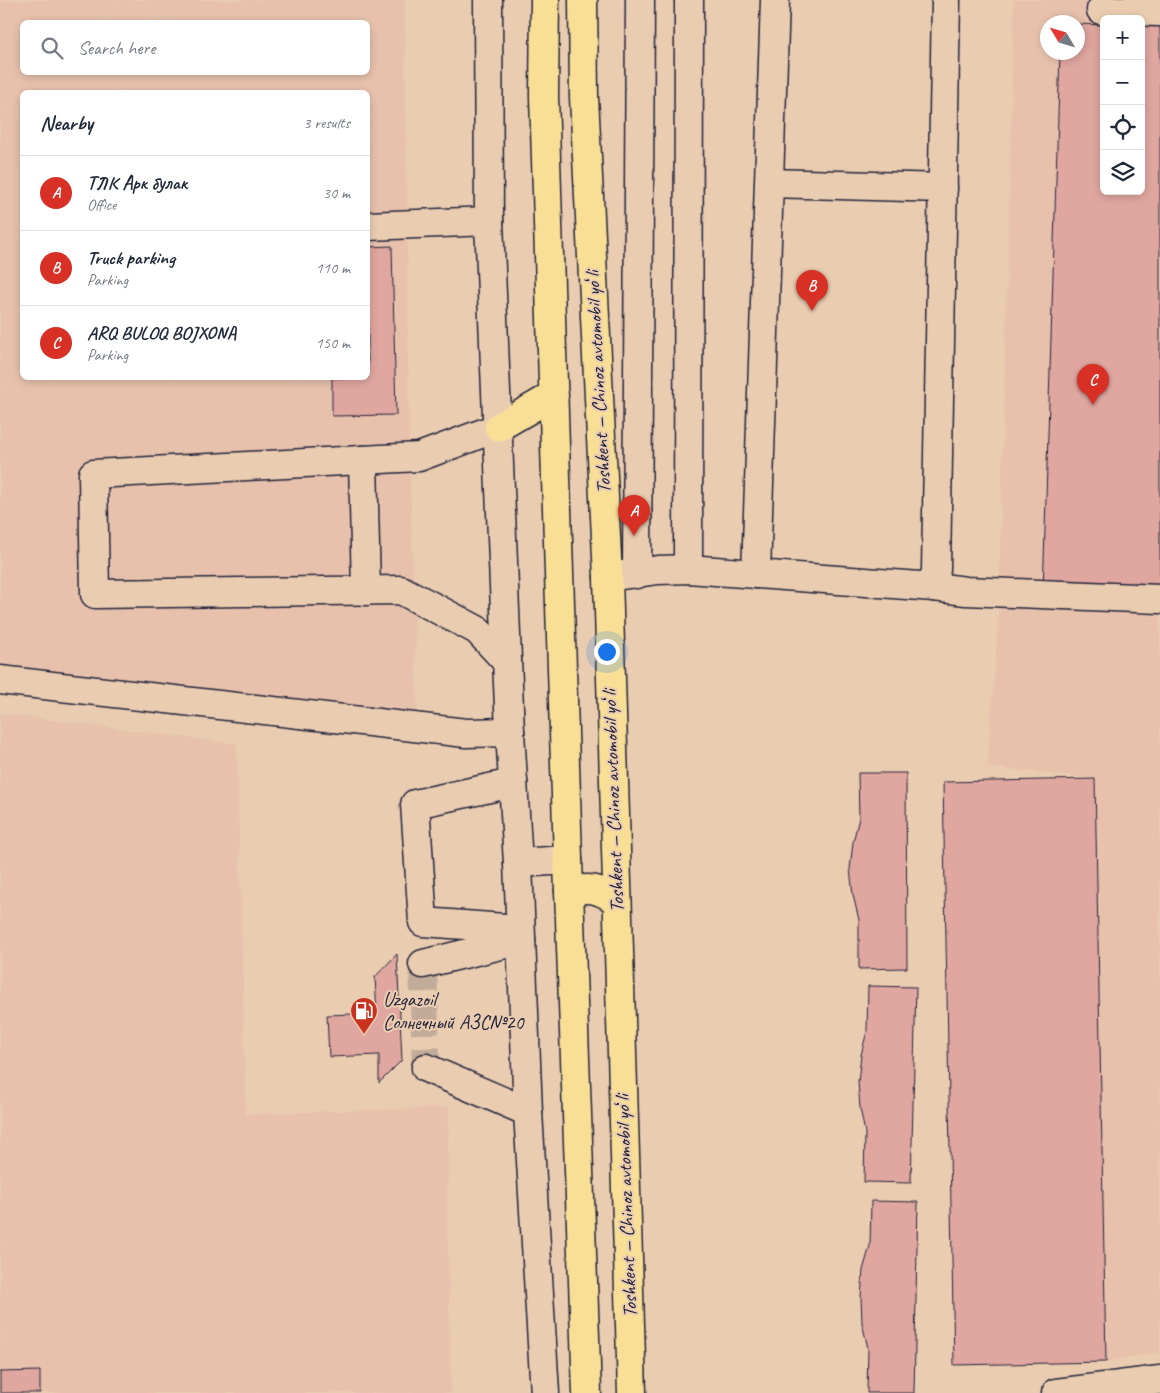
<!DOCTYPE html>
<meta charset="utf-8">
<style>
body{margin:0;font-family:Caveat,sans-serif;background:#f6f6f7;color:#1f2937}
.controls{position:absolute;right:15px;top:15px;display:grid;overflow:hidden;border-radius:8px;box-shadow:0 2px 8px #0003}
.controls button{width:45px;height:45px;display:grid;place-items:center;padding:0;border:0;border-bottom:1px solid #e0e1e3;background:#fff;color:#1f2937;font:25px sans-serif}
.compass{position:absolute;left:1040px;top:15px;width:45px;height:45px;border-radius:50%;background:#fff;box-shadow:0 2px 8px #0003;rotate:308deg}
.you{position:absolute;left:606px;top:651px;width:18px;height:18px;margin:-12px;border:4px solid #fff;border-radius:50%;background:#1a73e8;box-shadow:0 0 0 8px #1a73e833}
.badge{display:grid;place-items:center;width:32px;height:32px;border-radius:50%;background:#d93025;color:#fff;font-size:16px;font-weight:700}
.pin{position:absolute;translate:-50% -41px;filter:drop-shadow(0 1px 2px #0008)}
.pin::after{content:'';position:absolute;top:26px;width:18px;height:15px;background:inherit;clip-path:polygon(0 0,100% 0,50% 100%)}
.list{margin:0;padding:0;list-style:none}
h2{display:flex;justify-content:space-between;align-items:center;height:65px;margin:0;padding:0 20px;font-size:21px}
h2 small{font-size:16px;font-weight:400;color:#747a83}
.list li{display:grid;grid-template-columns:32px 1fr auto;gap:15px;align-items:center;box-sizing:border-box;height:75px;padding:0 20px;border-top:1px solid #e0e1e3}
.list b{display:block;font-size:19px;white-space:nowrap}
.list p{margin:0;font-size:16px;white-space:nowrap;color:#747a83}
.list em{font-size:16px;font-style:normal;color:#747a83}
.icon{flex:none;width:28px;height:28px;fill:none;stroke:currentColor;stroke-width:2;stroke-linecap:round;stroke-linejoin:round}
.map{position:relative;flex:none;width:1160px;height:1393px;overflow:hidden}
.search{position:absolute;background:#fff;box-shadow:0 2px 8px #0003;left:20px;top:20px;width:350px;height:55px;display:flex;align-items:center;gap:12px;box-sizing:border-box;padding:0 18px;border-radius:8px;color:#747a83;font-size:19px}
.panel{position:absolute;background:#fff;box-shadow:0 2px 8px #0003;left:20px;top:90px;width:350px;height:290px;border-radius:8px}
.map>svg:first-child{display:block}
.built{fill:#e7c1ac;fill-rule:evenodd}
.building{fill:#e0a6a0;stroke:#22223b}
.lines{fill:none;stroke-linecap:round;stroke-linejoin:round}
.minor-tunnel{stroke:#c2ab99;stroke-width:28;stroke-dasharray:28 14;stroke-linecap:butt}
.minor-casing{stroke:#22223b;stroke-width:31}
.highway-casing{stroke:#22223b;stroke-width:31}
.minor{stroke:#eacdb1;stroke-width:28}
.highway{stroke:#f9df96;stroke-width:28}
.labels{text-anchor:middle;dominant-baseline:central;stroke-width:4;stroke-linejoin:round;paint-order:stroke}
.street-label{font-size:20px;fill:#22223b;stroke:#eacdb1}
.poi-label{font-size:20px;fill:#22223b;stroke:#eacdb1;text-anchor:start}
</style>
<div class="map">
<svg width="1160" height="1393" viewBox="0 0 1160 1393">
<rect width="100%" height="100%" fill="#eacdb1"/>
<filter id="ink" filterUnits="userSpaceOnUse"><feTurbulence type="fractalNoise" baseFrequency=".02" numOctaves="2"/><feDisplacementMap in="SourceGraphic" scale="10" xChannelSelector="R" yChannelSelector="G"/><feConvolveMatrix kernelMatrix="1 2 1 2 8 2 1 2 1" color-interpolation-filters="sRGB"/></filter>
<g filter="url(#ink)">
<!-- built -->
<g class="built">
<path d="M 0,0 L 405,0 L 409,445 L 418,724 L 0,665 ZM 22,22 L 368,22 L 368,72 L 22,72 ZM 22,92 L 368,92 L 368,378 L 22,378 Z"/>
<path d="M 1014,0 L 1160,0 L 1160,1352 L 1106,1362 L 1095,779 L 987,767 L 998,625 ZM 1104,19 L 1141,19 L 1141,191 L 1104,191 ZM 1048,22 L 1078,22 L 1078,52 L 1048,52 Z"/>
<path d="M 0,713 L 237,744 L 246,1114 L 449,1107 L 447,1205 L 451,1393 L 0,1393 Z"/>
</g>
<!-- building -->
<g class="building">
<path d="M 1078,24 L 1104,25 L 1104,191 L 1141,191 L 1141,26 L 1160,26 L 1160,597 L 1043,593 L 1060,52 L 1078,52 Z"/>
<path d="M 392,246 L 396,415 L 332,416 L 332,378 L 368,378 L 368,247 Z"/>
<path d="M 858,773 L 906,773 L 907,968 L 859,969 L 859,920 L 853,895 L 850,869 L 853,842 L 859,818 Z"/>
<path d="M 1095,779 L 1106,1362 L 954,1365 L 943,782 Z"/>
<path d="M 397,954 L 402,1060 L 379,1083 L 379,1055 L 329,1057 L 327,1015 L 377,1013 L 375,977 Z"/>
<path d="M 868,986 L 916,987 L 911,1183 L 864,1182 L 865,1133 L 860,1108 L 858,1082 L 861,1055 L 867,1031 Z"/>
<path d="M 871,1201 L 918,1202 L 914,1393 L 867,1393 L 868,1348 L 862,1323 L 861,1297 L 863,1270 L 870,1246 Z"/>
<path d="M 40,1371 L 40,1393 L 0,1393 L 0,1372 Z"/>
</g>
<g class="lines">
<!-- minor-tunnel -->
<path class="minor-tunnel" d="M 423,964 L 426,1068"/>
<defs>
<g id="minor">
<path d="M 488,0 L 489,221 L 510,732 L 518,863 L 528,1112 L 545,1393"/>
<path d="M 1101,10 L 1160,12"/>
<path d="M 770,183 L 943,188"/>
<path d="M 368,226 L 489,221"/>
<path d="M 499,427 L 419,457 L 93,474 L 95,594 L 401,590 L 477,630 L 507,662"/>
<path d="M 363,460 L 366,591"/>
<path d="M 688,569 L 689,0"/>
<path d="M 637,574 L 640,0"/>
<path d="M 756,574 L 775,0"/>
<path d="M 608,577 L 658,570 L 688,569 L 934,587 L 936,569 L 946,0"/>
<path d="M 934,587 L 966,591 L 1160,599"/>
<path d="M 0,680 L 466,733 L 510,732"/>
<path d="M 513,783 L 415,804 L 423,922 L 520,929"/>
<path d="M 518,863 L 568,860"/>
<path d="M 423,964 L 521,940"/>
<path d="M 426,1068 L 528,1112"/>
<path d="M 1056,1393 L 1160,1380"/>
</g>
<g id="highway">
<path d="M 545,0 L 544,96 L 569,891 L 587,1393"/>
<path d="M 583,0 L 584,97 L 608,577 L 632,1393"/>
<path d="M 499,427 L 554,395"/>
<path d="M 569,891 C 591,887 597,888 616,900"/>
</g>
</defs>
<!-- minor casing -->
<use href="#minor" class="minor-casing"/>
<!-- highway casing -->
<use href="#highway" class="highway-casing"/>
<!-- minor -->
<use href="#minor" class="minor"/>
<!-- highway -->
<use href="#highway" class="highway"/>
</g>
</g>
<!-- icons -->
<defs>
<symbol id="fuel-pin" viewBox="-11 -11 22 30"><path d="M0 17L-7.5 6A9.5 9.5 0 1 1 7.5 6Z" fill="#c8321e" stroke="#eacdb1"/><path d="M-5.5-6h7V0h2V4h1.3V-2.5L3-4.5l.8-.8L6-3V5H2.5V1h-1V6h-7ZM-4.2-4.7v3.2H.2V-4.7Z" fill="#fff"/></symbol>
</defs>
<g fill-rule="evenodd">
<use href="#fuel-pin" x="348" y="995" width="32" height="43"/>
</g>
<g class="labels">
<!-- street labels -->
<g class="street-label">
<text transform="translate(598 382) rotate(-93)">Toshkent — Chinoz avtomobil yoʻli</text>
<text transform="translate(613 801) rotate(-92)">Toshkent — Chinoz avtomobil yoʻli</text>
<text transform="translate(626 1206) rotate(-92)">Toshkent — Chinoz avtomobil yoʻli</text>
</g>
<!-- poi labels -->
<g class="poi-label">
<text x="383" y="999">Uzgazoil<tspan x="383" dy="23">Солнечный АЗС№20</tspan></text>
</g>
</g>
</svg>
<div class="controls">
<button>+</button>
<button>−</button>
<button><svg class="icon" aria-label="locate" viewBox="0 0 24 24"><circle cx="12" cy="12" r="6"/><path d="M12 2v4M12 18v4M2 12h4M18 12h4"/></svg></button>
<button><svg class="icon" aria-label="layers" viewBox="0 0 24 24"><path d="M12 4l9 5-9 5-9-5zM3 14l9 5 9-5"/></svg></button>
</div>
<svg class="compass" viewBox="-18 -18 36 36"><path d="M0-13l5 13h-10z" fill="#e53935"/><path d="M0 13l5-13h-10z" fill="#747a83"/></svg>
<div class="you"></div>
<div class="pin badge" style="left:634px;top:536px">A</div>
<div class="pin badge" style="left:812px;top:311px">B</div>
<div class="pin badge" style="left:1093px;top:405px">C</div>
<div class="search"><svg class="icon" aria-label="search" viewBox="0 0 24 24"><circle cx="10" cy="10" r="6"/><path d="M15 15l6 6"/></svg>Search here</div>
<section class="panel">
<h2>Nearby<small>3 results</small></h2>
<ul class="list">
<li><span class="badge">A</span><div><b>ТЛК Арк булак</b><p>Office</p></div><em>30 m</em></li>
<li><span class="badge">B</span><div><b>Truck parking</b><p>Parking</p></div><em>110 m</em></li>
<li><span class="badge">C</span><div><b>ARQ BULOQ BOJXONA</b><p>Parking</p></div><em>150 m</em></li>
</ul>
</section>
</div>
